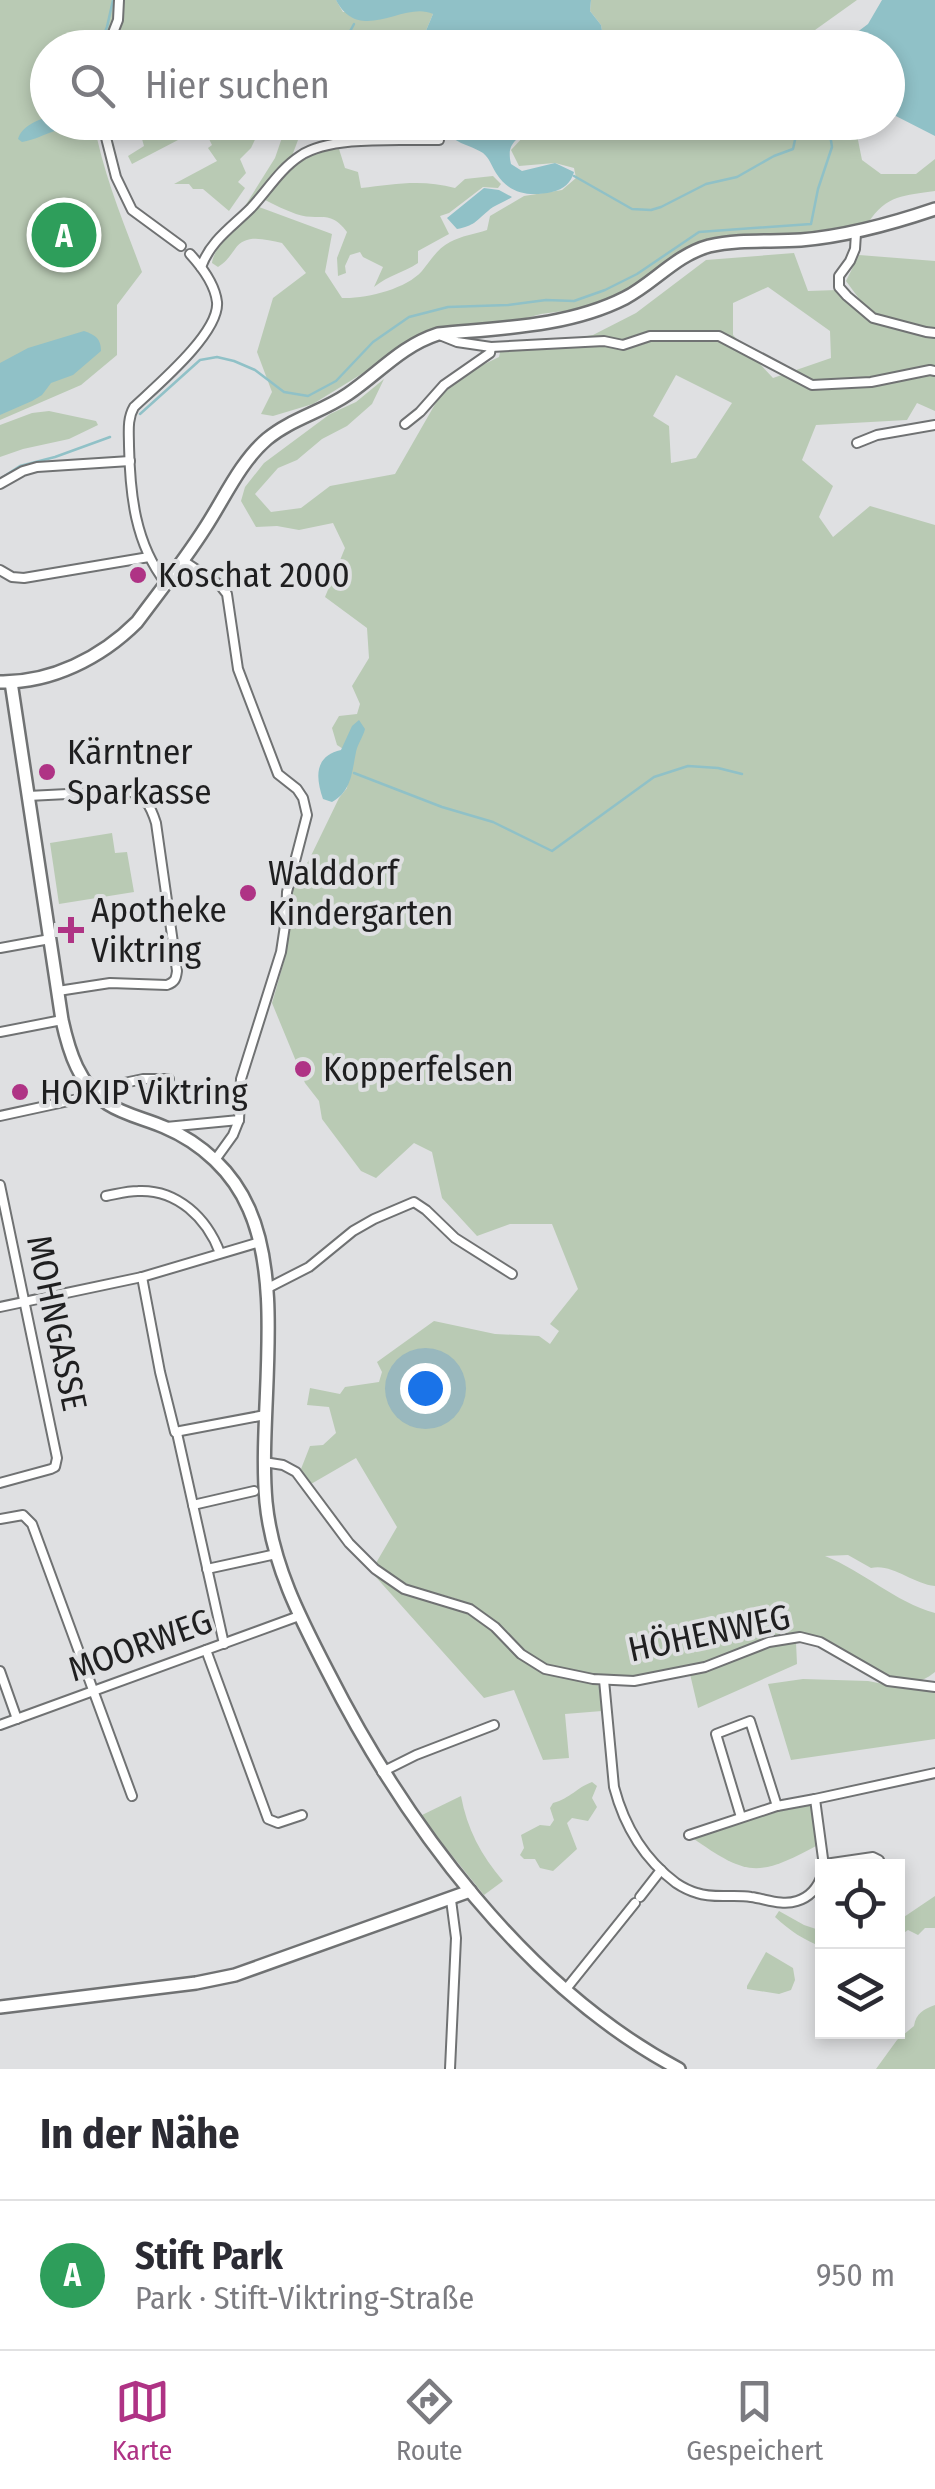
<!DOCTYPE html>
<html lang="de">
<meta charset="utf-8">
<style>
body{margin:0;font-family:"Fira Sans Condensed",sans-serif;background:#f2f2f3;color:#2b2b33}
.controls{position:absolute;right:30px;bottom:30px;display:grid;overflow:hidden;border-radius:0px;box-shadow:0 5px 15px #0003}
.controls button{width:90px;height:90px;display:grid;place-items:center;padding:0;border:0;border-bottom:2px solid #e1e1e2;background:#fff;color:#2b2b33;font:50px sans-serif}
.you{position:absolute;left:425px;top:1388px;width:35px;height:35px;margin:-25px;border:8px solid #fff;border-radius:50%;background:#1a73e8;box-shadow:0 0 0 15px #1a73e833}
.badge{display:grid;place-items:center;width:65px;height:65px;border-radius:50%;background:#af3385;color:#fff;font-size:32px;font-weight:700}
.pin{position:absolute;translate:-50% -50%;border:5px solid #fff;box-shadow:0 2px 10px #0006}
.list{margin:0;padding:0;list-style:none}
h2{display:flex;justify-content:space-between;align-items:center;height:130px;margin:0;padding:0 40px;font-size:42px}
h2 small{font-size:32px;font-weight:400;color:#7c7c81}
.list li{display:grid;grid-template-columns:65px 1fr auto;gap:30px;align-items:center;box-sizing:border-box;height:150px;padding:0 40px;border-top:2px solid #e1e1e2}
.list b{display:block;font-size:38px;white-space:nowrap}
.list p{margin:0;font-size:32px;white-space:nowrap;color:#7c7c81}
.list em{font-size:32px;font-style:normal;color:#7c7c81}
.icon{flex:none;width:55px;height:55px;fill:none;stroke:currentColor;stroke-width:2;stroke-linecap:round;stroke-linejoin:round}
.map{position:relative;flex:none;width:935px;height:2069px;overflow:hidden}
.search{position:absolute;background:#fff;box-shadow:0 5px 15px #0003;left:30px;right:30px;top:30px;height:110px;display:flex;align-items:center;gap:25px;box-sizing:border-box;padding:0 35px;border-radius:55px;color:#7c7c81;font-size:38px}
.sheet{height:280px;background:#fff}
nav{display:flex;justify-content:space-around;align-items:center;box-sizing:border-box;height:140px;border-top:2px solid #e1e1e2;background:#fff;font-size:28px;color:#7c7c81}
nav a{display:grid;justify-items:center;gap:5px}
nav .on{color:#af3385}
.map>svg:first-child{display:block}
.green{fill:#b9cab4;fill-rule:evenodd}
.water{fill:#90c1c7}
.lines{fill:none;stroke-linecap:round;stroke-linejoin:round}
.stream{stroke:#90c1c7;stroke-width:2.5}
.street-casing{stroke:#707273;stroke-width:12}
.secondary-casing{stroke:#707273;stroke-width:16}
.street{stroke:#fff;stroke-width:8}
.secondary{stroke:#fff;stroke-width:11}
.poi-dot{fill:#af3385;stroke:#dfe0e2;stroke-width:4}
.labels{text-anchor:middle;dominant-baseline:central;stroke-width:8;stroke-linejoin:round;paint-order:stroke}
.poi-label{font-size:35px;fill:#1f1f20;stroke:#dfe0e2;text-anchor:start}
.street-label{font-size:35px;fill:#1f1f20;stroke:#dfe0e2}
</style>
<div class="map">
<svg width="935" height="2069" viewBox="0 0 935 2069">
<rect width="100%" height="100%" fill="#dfe0e2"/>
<!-- green -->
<g class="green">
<path d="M 0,0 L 116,0 L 111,26 L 101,47 L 48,48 L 48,122 L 94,123 C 103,174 124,223 142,272 L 117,305 L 117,355 L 81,385 L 0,420 Z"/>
<path d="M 123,0 L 336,0 L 343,12 L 390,8 L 402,4 L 420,4 L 428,8 L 433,14 L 425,33 L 429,47 L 115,48 L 122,24 Z"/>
<path d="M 591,0 L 857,0 L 815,30 L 817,48 L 605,47 L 601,25 L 590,11 Z"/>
<path d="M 239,122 L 240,125 L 263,123 L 251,148 L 240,159 L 246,173 L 238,182 L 245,188 L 229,211 L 203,189 L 193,189 L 189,184 L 174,184 L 217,161 L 208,148 L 212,145 L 203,127 L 132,164 L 128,156 L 144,146 L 142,139 L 155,133 L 150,123 Z"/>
<path d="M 287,123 L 309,123 L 298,140 L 292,156 L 240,214 L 275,158 Z"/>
<path d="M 536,123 L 864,123 L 857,135 L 862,160 L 881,174 L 916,174 L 935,159 L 935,191 C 904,196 887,194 868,223 L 802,233 L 710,241 L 685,250 L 623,293 L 586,308 L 541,314 L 519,320 L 436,328 L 313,404 L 273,416 L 261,414 L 272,392 L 257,352 L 273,298 L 306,273 L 282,243 C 265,240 246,233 235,249 C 229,257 227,261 218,267 L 212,263 C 214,244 245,220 259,207 L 332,234 L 325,272 L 342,298 C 366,299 406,289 422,271 C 431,260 437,249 450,242 C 461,236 475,234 487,230 L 490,216 L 524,196 L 562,190 L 576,178 L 574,168 L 555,163 L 519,166 L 511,150 Z"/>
<path d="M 339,149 L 345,168 L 358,172 L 361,188 C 394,184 423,179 455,188 L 465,179 L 493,176 L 501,184 L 498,188 L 483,187 L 449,213 L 440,216 L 449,234 L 418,251 L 418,263 C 403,273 389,275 374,287 L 383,267 L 363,257 L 360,252 L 350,255 L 345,266 L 346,273 L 338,276 L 337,258 L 347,232 C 330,208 318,222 296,214 C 285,210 275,205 265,200 C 285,173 304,151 339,149 Z"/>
<path d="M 794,253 L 808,291 L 837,290 L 863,312 L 871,315 L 846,281 L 859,255 L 935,261 L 935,411 L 917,403 L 907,420 L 816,425 L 802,460 L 833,486 L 819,517 L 833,537 L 870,506 L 935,525 L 935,1586 C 913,1584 892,1563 871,1568 L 848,1555 L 825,1556 C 863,1571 895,1602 935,1613 L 935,1672 C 931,1675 927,1678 922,1680 C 888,1692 837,1636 803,1634 C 763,1631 732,1656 694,1665 C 675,1669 654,1676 634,1677 C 599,1679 553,1674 525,1651 C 508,1636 493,1617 473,1606 C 450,1594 423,1592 400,1581 C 392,1577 384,1569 376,1563 L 397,1527 L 356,1458 L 311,1484 L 301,1469 L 310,1446 L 323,1445 L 336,1433 L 329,1407 L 307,1405 L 310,1388 L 340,1394 L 345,1387 L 379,1382 L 382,1372 L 377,1362 L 434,1321 L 495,1334 L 539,1336 L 550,1344 L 559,1331 L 550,1324 L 578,1289 L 552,1224 L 510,1224 L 477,1236 L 442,1198 L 432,1152 L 414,1143 L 376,1178 L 361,1171 L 322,1119 L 319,1101 L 305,1083 L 272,1003 L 285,958 L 294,874 L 308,862 L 339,798 L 347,788 L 351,754 L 337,745 L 332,728 L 339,716 L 357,714 L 360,704 L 352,686 L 369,658 L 367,628 L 325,597 L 345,548 L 333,523 L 299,530 L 277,526 L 256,527 L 241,501 L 245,487 L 264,463 L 330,414 L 356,402 L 384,379 L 372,404 L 347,426 L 322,439 L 297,460 L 278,468 L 255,494 L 271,512 L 301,508 L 330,486 L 395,474 L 438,399 L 464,374 L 499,357 L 501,348 L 515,348 L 593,335 L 636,313 L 706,260 ZM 768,287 L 830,331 L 831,358 L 773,378 L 733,335 L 733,303 ZM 676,375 L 732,403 L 696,458 L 671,463 L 669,426 L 653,416 Z"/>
<path d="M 49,411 L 96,421 L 98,425 L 69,439 L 23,449 L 0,457 L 0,425 L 32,413 Z"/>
<path d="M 112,833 L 115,853 L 127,852 L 134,892 L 59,904 L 50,843 Z"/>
<path d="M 366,1566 L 395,1588 L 449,1605 L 476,1616 L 541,1671 L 596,1683 L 600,1688 L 602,1711 L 565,1714 L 569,1758 L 543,1760 L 514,1690 L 484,1698 Z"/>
<path d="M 796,1642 L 797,1664 L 698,1708 L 690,1674 C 725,1665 760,1644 796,1642 Z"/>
<path d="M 803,1679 L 868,1681 L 904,1688 L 935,1690 L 935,1739 L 791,1760 L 768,1684 Z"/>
<path d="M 592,1782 L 597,1786 L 592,1798 L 597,1807 L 588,1821 L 572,1818 L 567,1823 L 577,1849 L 553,1871 L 540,1868 L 535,1859 L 524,1859 L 520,1855 L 524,1848 L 521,1835 L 540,1825 L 550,1826 L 554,1820 L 550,1808 L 553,1803 C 571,1798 576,1788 592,1782 Z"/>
<path d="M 461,1796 C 467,1829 481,1855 503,1881 L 484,1895 L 420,1816 Z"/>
<path d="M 808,1803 L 811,1805 L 818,1845 C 757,1878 747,1876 691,1837 Z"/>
<path d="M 935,1896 L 935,1928 L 925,1928 L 918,1935 L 908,1930 L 898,1937 L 898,1921 Z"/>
<path d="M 779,1911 L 804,1925 L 822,1931 L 822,1947 C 804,1940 790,1931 775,1917 Z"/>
<path d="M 766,1952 L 793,1968 L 795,1980 L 791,1990 L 779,1994 L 747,1989 L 747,1986 Z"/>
<path d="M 935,2005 L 935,2069 L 876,2069 L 897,2040 L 914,2026 C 916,2013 924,2009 935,2005 Z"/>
</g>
<!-- water -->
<g class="water">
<path d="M 336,0 L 591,0 L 590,11 L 601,25 L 605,47 L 429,47 L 425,33 L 433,14 C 404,0 360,46 336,0 Z"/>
<path d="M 882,0 L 935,0 L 935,136 L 888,112 L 888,48 L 820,47 L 819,32 L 834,31 L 852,36 L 868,24 Z"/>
<path d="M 47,117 L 48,122 L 80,124 C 71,129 65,128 55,131 C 44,134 35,140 22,142 L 18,139 C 22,126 36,121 47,117 Z"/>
<path d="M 451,123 L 530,123 C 522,142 505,138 511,164 L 522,171 L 555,163 L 574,172 C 571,183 564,189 552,192 C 529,197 509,194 496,173 C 491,165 490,159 483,153 C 474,147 463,145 454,139 Z"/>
<path d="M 484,188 L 499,190 L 512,197 C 505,202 494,205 488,211 C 476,221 474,226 457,229 L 447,218 Z"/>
<path d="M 84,331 C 96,335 101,339 101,351 L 73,375 L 51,383 L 42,395 L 32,401 L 0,415 L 0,363 L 28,348 Z"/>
<path d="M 359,720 L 365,729 C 363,737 358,743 356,752 C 352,771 352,791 332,802 L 323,799 C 315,776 315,756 341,750 L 352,726 Z"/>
</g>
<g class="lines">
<!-- stream -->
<g class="stream">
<path d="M 98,48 L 107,27 L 113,0"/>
<path d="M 341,48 L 354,24"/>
<path d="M 802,122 C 809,131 818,130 827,135"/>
<path d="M 574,176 L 632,209 L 651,210 L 661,207 L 706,184 L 737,177 L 774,156 L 793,149 L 799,122"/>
<path d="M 140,414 L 200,360 L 217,357 L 234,361 L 255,370 L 284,392 L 308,396 L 336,381 L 373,342 L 409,317 L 448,307 L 508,305 L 546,300 L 574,301 L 605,290 L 637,274 L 699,232 L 811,224 L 818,189 L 832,147 L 828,122"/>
<path d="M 0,479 L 20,466 L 55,457 L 110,437"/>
<path d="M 354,773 L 442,807 L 493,822 L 552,851 L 654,777 L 688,766 L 718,768 L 742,774"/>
</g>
<defs>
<g id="street">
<path d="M 107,48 L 118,20 L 119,0"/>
<path d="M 102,122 L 116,177 L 132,210 L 181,246"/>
<path d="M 856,233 L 855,249 L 850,261 L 839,276 L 839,287 L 847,296 L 873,318 L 926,332 L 935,333"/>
<path d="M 201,267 C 211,240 232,227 251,208 C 267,191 280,169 300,156 C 331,135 401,141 439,140"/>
<path d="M 491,347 L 604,341 L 623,345 L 650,336 L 719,336 L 812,385 L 871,382 L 930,370 L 935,371"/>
<path d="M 405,424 L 420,412 L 444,385 L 490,353 L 491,347 L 457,342 L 442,336"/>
<path d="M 857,443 L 877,435 L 935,425"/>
<path d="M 0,484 L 23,471 L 37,467 L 130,461"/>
<path d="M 0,570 L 12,577 L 24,578 L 149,557"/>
<path d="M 166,583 C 135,544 130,494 129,446 C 129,432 127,419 134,407 C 155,387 220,333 217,302 C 215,285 201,266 190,254"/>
<path d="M 28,796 L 127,791 C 145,794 151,807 156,823 L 177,971 C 176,979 175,982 167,985 L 110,983 L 58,991"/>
<path d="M 0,948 L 50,939"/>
<path d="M 0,1032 L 62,1020"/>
<path d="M 0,1116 L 78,1099 L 105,1087 L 143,1079 L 169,1079"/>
<path d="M 166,1127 L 239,1120 L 241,1079 L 281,952 L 286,919 L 287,892 L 307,815 L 303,798 L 297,789 L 278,774 L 238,669 L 227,594 L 220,585 L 182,560"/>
<path d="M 215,1160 L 233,1135 L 239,1120"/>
<path d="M 0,1185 L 57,1458 L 55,1467 L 51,1469 L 0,1483"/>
<path d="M 106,1196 C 117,1194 127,1191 138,1191 C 177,1189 207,1218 220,1253"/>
<path d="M 142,1277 L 160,1372 L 175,1432 L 265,1415"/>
<path d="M 266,1289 L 309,1267 L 353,1231 L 374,1219 L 414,1202 L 426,1210 L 455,1238 L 512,1274"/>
<path d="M 0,1307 L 142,1277 L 260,1242"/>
<path d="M 177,1433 L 224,1644"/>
<path d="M 264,1462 L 283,1465 L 296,1472 L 349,1543 L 375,1569 L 404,1589 L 470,1609 L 495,1627 L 521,1654 L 545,1669 L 593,1679 L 634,1681 L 705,1667 L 769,1642 L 800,1637 L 820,1642 L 888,1681 L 935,1687"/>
<path d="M 193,1505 L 254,1491"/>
<path d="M 0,1519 L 23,1515 L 32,1524 L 132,1796"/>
<path d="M 207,1569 L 276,1554"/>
<path d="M 206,1650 L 268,1819 L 278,1823 L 302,1815"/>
<path d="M 0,1671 L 17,1719"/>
<path d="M 604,1680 L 614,1787 C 624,1825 644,1859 676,1883 C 682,1887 690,1891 697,1893 C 714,1899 733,1894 751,1897 C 766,1899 782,1906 797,1901 C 810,1897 818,1887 822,1875"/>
<path d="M 0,1725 L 299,1616"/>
<path d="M 382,1772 L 416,1755 L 494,1725"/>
<path d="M 741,1817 L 716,1734 L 750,1721 L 777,1806"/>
<path d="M 689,1835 L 777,1806 L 815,1799"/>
<path d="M 825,1864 L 873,1857 L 879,1860 L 881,1866"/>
<path d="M 824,1866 L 815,1799 L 935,1773"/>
<path d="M 640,1897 L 661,1870"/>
<path d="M 566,1989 L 635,1903"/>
<path d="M 450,2069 L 456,1938 L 451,1900"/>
</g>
<g id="secondary">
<path d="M 0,682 C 51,683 101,658 137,622 C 160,591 184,561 205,528 C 224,499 240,462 267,439 C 291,419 322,412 348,394 C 379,373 401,346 438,334 C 499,328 568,327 625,298 C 654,283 676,255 709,246 C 739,239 771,242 801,240 C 848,236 891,224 935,209"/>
<path d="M 11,682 L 62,1020 C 69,1052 79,1085 108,1104 C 125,1115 146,1119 164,1127 C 202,1143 233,1172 249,1209 C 285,1290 258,1413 266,1502 C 272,1564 300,1618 328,1672 C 405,1824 526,1988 679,2069"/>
<path d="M 0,2007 L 196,1983 L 235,1975 L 470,1891"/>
</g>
</defs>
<!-- street casing -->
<use href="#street" class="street-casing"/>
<!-- secondary casing -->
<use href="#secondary" class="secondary-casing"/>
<!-- street -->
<use href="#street" class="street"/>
<!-- secondary -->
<use href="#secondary" class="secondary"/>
</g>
<!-- markers -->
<g class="poi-dot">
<circle cx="138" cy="575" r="10"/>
<circle cx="47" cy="772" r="10"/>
<circle cx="248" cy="893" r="10"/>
<path d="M66 915h10v10h10v10h-10v10h-10v-10h-10v-10h10z"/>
<circle cx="303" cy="1069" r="10"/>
<circle cx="20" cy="1092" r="10"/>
</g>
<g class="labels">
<!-- poi labels -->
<g class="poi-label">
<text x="158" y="575">Koschat 2000</text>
<text x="67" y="752">Kärntner<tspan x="67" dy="40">Sparkasse</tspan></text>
<text x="268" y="873">Walddorf<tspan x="268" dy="40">Kindergarten</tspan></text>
<text x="91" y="910">Apotheke<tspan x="91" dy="40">Viktring</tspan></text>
<text x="323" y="1069">Kopperfelsen</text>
<text x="40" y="1092">HOKIP Viktring</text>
</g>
<!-- street labels -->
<g class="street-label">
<text transform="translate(57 1323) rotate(78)">MOHNGASSE</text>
<text transform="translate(709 1633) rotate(-12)">HÖHENWEG</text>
<text transform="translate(140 1645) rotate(-20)">MOORWEG</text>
</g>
</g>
</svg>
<div class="controls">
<button><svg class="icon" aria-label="locate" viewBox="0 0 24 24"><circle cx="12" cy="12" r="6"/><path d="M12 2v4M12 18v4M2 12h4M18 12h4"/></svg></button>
<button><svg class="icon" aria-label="layers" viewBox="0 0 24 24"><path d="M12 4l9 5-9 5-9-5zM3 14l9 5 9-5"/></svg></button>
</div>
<div class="you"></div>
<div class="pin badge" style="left:64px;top:235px;background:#2e9e5b">A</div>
<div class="search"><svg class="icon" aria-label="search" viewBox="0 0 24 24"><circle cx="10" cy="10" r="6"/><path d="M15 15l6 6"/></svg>Hier suchen</div>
</div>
<section class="sheet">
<h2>In der Nähe<small></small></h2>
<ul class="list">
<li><span class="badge" style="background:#2e9e5b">A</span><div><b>Stift Park</b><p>Park · Stift-Viktring-Straße</p></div><em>950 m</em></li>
</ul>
</section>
<nav>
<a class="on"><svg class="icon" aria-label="map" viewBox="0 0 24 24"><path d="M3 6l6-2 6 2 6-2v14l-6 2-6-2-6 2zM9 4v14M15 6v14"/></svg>Karte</a>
<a><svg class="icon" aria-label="directions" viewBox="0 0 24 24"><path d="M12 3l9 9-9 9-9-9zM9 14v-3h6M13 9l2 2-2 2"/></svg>Route</a>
<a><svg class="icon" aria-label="saved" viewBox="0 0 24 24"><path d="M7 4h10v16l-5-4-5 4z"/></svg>Gespeichert</a>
</nav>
